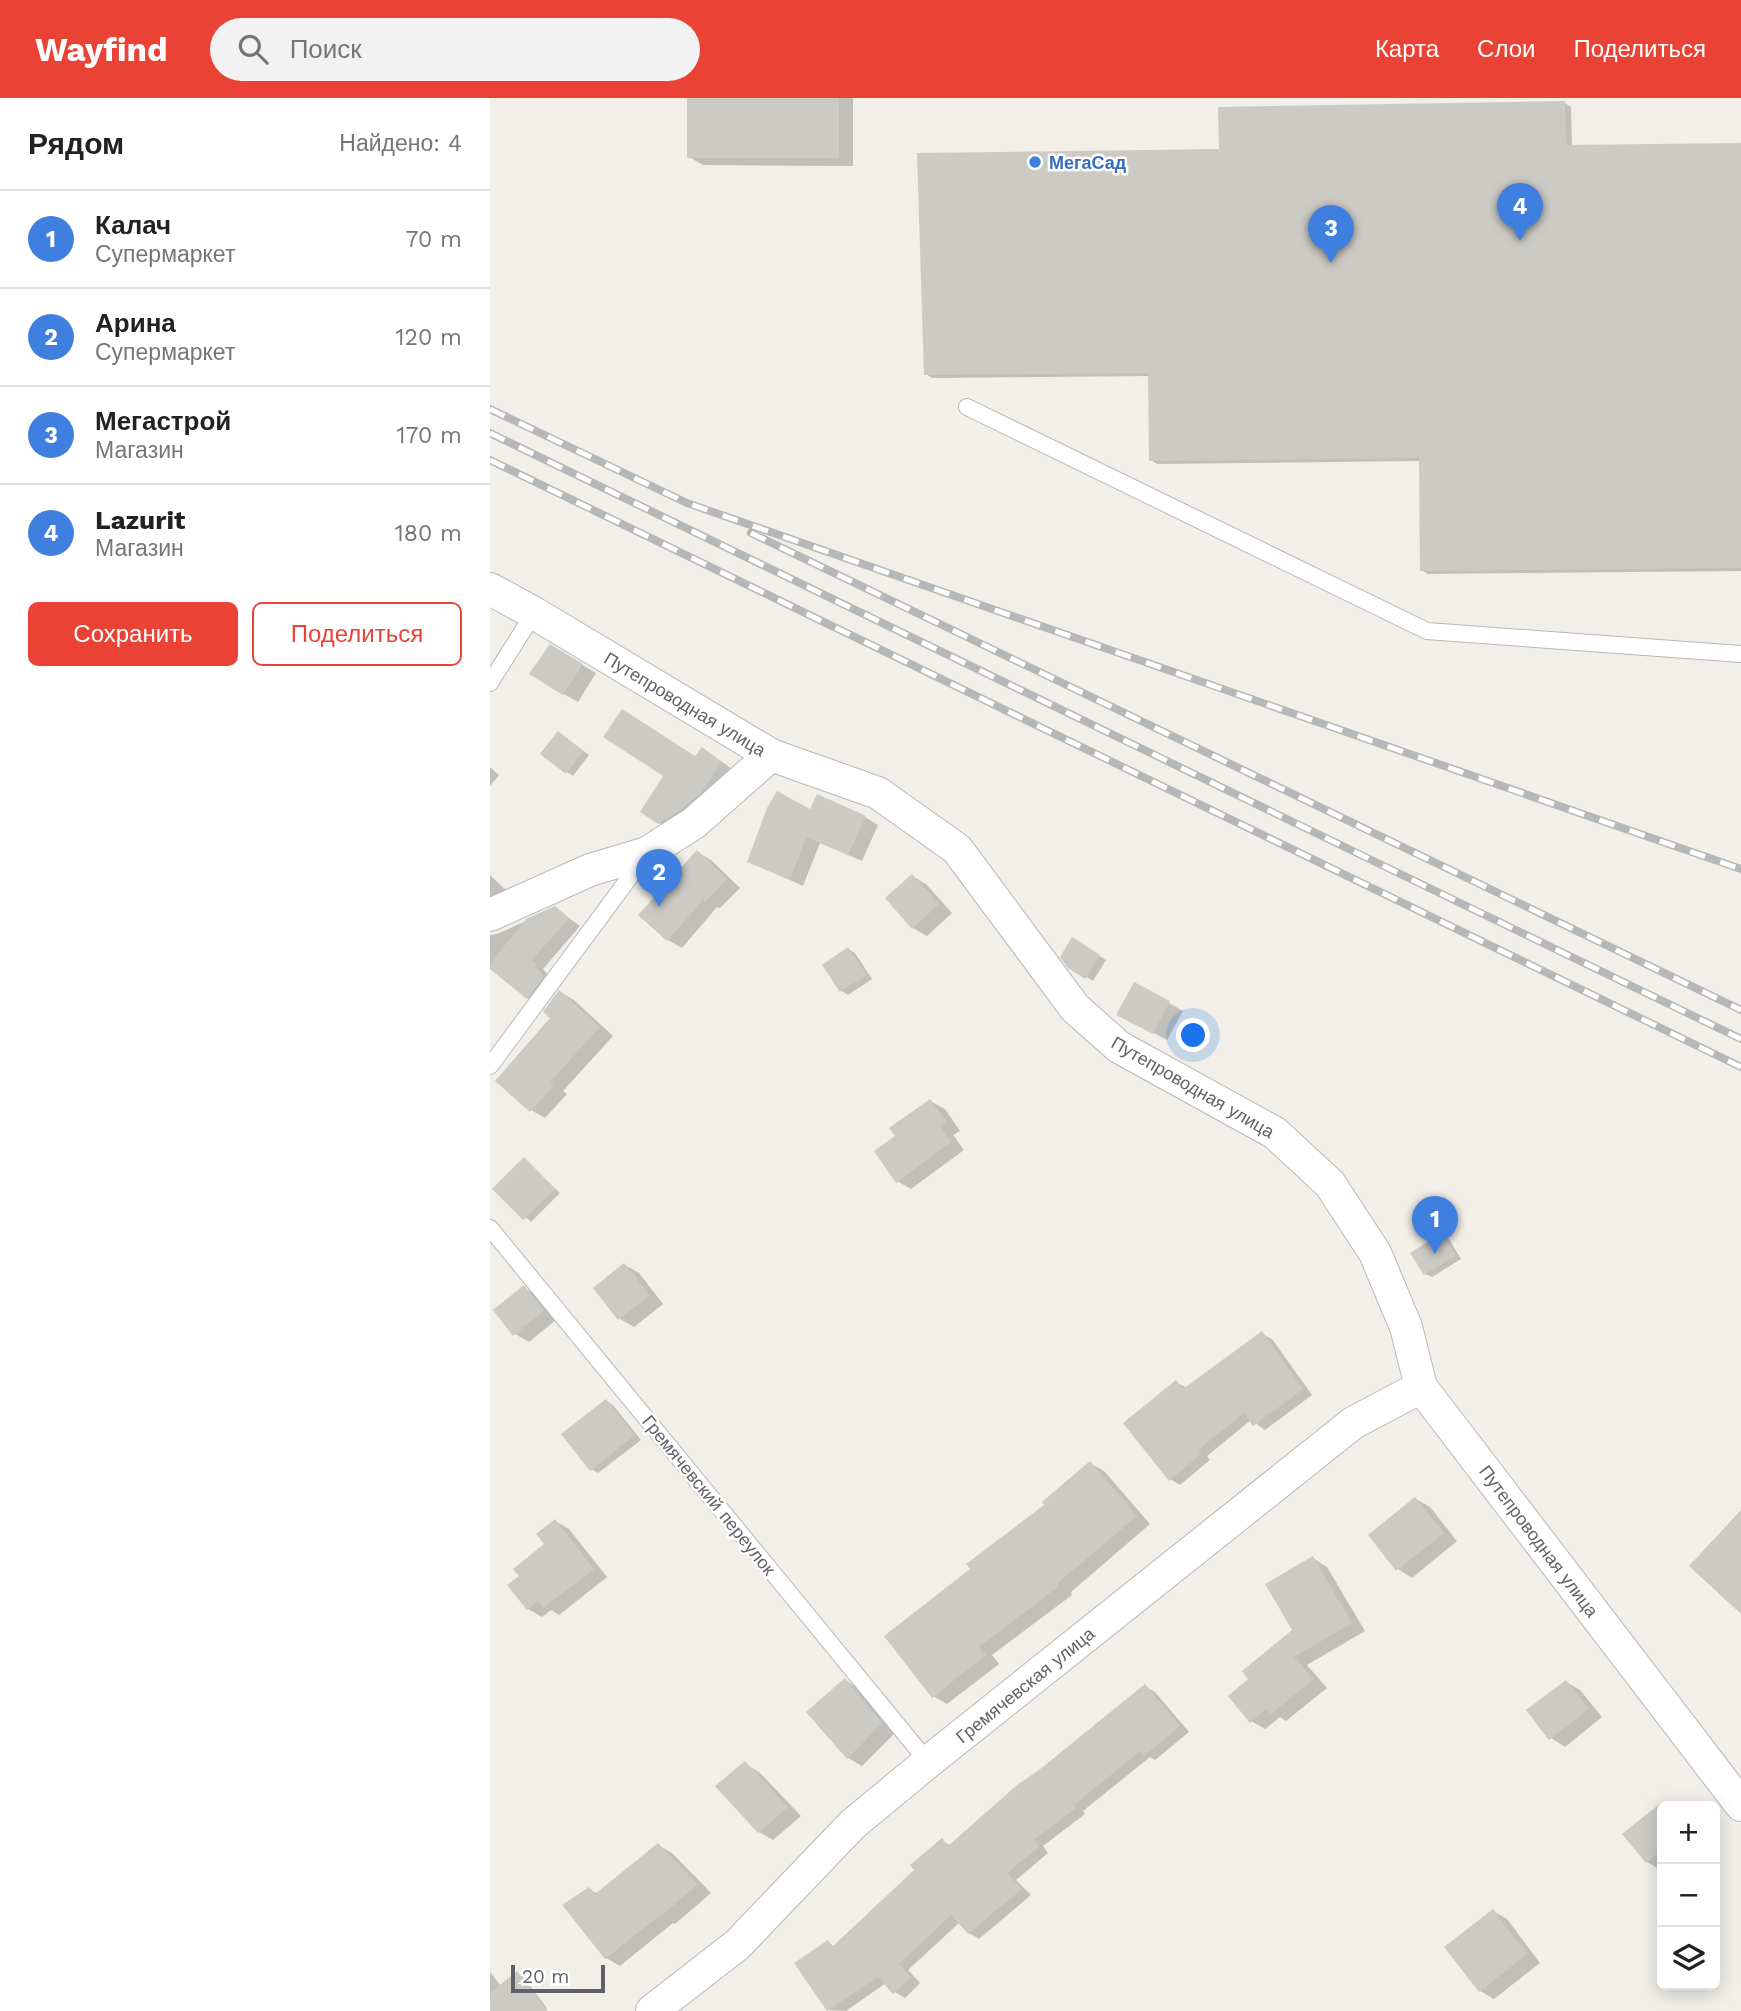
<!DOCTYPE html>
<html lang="ru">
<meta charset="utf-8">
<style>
body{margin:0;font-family:"Work Sans",sans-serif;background:#f2f2f2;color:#222}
.controls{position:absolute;right:21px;bottom:21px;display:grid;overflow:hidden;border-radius:10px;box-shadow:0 4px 18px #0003}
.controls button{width:63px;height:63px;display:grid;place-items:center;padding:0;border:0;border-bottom:2px solid #e0e0e0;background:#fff;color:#222;font:35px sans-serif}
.scale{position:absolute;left:21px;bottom:18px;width:94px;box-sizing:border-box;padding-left:7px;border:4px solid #5f6368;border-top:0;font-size:19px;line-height:24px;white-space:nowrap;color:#5f6368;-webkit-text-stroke:5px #fff;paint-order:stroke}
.you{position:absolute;left:704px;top:938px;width:24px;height:24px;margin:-18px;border:5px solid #fff;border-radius:50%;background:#1a73e8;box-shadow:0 0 0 10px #1a73e833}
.badge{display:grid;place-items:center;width:46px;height:46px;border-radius:50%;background:#ea4335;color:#fff;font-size:23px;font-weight:700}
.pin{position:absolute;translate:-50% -58px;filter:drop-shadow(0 2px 4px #0008)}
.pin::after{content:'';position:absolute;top:37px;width:24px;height:21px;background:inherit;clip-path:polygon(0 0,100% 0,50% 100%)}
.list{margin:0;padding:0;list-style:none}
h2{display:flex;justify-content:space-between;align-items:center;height:91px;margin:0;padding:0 28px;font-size:30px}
h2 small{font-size:23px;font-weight:400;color:#767676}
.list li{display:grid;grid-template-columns:46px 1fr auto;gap:21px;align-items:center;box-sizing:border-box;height:98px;padding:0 28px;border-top:2px solid #e0e0e0}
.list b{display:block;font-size:26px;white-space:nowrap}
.list p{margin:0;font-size:23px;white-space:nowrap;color:#767676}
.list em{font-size:23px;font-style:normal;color:#767676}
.actions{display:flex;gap:14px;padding:21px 28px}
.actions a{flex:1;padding:16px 0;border:2px solid #ea4335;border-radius:10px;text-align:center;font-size:24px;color:#ea4335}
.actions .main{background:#ea4335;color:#fff}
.icon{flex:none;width:38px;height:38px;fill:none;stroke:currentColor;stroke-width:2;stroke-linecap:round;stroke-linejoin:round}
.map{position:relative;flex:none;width:1251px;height:1913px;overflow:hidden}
header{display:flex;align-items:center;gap:42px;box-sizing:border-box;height:98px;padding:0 35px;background:#ea4335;color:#fff}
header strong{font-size:33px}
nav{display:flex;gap:38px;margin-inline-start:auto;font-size:24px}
.search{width:490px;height:63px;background:#f2f2f2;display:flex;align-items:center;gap:18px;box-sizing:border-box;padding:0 24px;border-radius:38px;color:#767676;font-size:26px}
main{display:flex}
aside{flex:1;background:#fff}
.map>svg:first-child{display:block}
.shadow{fill:#0003}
.building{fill:#cccac5}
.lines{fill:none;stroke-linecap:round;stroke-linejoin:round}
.lane-casing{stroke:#b5b8bc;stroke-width:18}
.street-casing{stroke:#b5b8bc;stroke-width:34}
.lane{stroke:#fff;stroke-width:16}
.street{stroke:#fff;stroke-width:32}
.rail-casing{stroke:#b6b7b8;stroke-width:8}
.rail{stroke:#fff;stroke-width:5;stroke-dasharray:16;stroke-linecap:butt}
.shop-dot{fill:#3f7fe0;stroke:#fff;stroke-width:2.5}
.labels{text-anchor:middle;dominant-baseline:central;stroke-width:5;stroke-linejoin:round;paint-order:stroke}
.shop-label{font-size:18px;font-weight:bold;fill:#366cbe;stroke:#fff;text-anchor:start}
.street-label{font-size:18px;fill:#5f6368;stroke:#fff}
</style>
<header>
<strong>Wayfind</strong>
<div class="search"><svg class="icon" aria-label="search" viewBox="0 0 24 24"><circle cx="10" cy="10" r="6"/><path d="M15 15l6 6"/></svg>Поиск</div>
<nav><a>Карта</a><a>Слои</a><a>Поделиться</a></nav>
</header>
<main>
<aside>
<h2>Рядом<small>Найдено: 4</small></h2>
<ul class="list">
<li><span class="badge" style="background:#3f7fe0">1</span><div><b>Калач</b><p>Супермаркет</p></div><em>70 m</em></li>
<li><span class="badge" style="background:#3f7fe0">2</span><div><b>Арина</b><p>Супермаркет</p></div><em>120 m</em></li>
<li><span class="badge" style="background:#3f7fe0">3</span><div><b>Мегастрой</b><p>Магазин</p></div><em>170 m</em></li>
<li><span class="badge" style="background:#3f7fe0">4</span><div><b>Lazurit</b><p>Магазин</p></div><em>180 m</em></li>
</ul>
<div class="actions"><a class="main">Сохранить</a><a>Поделиться</a></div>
</aside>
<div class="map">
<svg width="1251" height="1913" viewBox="0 0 1251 1913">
<rect width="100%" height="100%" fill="#f1efe8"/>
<!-- shadow -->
<g class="shadow">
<path d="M 199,0 L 363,0 L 363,68 L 213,67 L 199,59 Z"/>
<path d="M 1075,5 L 1081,9 L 1082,49 L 1251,47 L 1251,473 L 938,476 L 931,472 L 930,363 L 667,366 L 661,362 L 660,278 L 442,280 L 436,276 L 730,53 Z"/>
<path d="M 60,548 L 106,575 L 88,604 L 74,596 Z"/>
<path d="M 75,639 L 99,657 L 83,678 L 77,674 Z"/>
<path d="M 222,657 L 242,671 L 220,701 L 179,731 L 169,725 L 206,660 Z"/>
<path d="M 0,669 L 9,677 L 0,688 Z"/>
<path d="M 321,714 L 375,719 L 388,727 L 372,763 L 330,745 L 313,788 L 259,763 Z"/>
<path d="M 207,754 L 221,762 L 250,790 L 230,810 L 227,809 L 192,850 L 178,842 Z"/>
<path d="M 0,777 L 21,797 L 0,809 Z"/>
<path d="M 422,778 L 436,786 L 462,815 L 437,838 L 423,830 Z"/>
<path d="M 65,810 L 90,828 L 53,871 L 65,886 L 50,907 L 38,900 L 0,868 L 0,837 L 7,836 Z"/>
<path d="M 583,842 L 616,862 L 603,883 L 580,869 Z"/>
<path d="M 358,851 L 365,855 L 382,881 L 358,897 L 352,893 L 334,867 Z"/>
<path d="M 70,894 L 84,902 L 123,938 L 73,993 L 77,996 L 55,1020 L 41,1012 Z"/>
<path d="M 679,905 L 693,913 L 677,942 L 643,924 Z"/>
<path d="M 440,1003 L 455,1011 L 470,1033 L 463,1037 L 474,1052 L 421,1091 L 407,1083 L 407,1039 Z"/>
<path d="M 34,1061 L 70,1095 L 41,1124 L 5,1091 Z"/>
<path d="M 952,1137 L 959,1141 L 971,1161 L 942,1179 L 935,1176 Z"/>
<path d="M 135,1167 L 149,1175 L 173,1206 L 144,1229 L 130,1221 Z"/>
<path d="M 34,1190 L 48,1198 L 67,1221 L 39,1244 L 25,1236 Z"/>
<path d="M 772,1236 L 782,1241 L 822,1297 L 775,1332 L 761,1322 L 717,1358 L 720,1362 L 690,1387 L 680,1381 L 686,1284 L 697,1290 Z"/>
<path d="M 117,1303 L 123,1307 L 151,1342 L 108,1375 L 101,1371 Z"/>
<path d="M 600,1365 L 614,1373 L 660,1426 L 581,1494 L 582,1497 L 502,1557 L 509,1566 L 457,1606 L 443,1598 L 482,1471 L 557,1407 Z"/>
<path d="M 926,1401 L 940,1409 L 967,1443 L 922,1480 L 908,1471 Z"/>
<path d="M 65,1423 L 79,1431 L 117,1479 L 69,1517 L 61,1512 L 52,1519 L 38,1511 L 31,1478 L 57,1447 Z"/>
<path d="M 823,1460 L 837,1469 L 875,1533 L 817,1567 L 837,1590 L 796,1623 L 790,1619 L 775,1631 L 761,1623 L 760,1581 L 804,1532 Z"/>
<path d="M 355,1582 L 369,1591 L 406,1634 L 372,1668 L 358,1660 L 319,1614 Z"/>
<path d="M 1076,1584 L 1090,1592 L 1112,1619 L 1075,1649 L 1061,1640 Z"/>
<path d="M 655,1588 L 665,1594 L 699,1634 L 665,1662 L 660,1659 L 593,1713 L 595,1716 L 553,1748 L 558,1755 L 526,1782 L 541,1797 L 489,1841 L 479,1835 L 470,1824 L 418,1872 L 430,1885 L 415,1900 L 405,1894 L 396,1885 L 356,1913 L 338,1912 L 306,1866 L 338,1844 L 345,1849 L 426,1772 L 452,1743 L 461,1748 Z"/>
<path d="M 255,1666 L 269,1674 L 311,1718 L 283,1742 L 269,1734 Z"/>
<path d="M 1172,1706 L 1175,1708 L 1172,1708 L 1171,1772 L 1157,1764 Z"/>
<path d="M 168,1747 L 182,1755 L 221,1795 L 185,1826 L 183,1825 L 130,1868 L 116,1860 L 99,1791 L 108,1796 Z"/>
<path d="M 1003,1813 L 1017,1821 L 1050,1865 L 1004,1901 L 990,1893 Z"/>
<path d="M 0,1874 L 11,1888 L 27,1875 L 33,1879 L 57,1910 L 53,1913 L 0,1913 Z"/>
</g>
<!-- building -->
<g class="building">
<rect x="197" y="0" width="152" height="60"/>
<path d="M 1075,3 L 1076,47 L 1251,45 L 1251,470 L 930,473 L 929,360 L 659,363 L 658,275 L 434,277 L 427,55 L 729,51 L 728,9 Z"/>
<path d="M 60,546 L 93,566 L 73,597 L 39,576 Z"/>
<path d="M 132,611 L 205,658 L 212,649 L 232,664 L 210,696 L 193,710 L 168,726 L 150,714 L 173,678 L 113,639 Z"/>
<path d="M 68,633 L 93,653 L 76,676 L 50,656 Z"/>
<path d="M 287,693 L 320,711 L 327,696 L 376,718 L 358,757 L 316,739 L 300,782 L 257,764 L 277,710 Z"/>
<path d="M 207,752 L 237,781 L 215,804 L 213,802 L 177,843 L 148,817 Z"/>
<path d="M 422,776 L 449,806 L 422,831 L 395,800 Z"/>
<path d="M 65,808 L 79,820 L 42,862 L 47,867 L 45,869 L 54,878 L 37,901 L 0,871 L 0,866 L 36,821 Z"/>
<path d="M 582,839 L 610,857 L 595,881 L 578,870 L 570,859 Z"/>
<path d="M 358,849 L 377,877 L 350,894 L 332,867 Z"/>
<path d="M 644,884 L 680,903 L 663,936 L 626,917 Z"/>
<path d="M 69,892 L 110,929 L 60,984 L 64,987 L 40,1014 L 5,983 L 60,920 L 53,914 Z"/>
<path d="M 440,1001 L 457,1024 L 450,1029 L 461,1044 L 406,1085 L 384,1053 L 405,1038 L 399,1030 Z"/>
<path d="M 34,1059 L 65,1091 L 33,1122 L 2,1091 Z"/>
<path d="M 952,1135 L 966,1157 L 934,1177 L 920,1155 Z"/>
<path d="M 134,1165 L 160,1197 L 128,1222 L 103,1190 Z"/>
<path d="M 34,1187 L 54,1213 L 23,1238 L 3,1212 Z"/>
<path d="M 772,1233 L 813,1291 L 763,1328 L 754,1315 L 708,1352 L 711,1356 L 679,1383 L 633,1325 L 686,1282 L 693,1291 Z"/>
<path d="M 116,1301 L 145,1337 L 100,1373 L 71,1336 Z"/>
<path d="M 600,1363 L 647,1418 L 568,1485 L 569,1488 L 489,1549 L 496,1557 L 442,1600 L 394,1538 L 480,1471 L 476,1466 L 554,1407 L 552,1404 Z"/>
<path d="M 925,1399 L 954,1435 L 906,1473 L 878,1437 Z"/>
<path d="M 1251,1412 L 1251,1516 L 1199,1468 Z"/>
<path d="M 65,1421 L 104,1471 L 53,1510 L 48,1503 L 37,1512 L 17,1487 L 29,1478 L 23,1471 L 54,1446 L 46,1436 Z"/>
<path d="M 823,1458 L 862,1525 L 804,1559 L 824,1581 L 781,1616 L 776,1611 L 760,1625 L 738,1598 L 758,1581 L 752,1573 L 802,1532 L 775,1486 Z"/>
<path d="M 355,1580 L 392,1625 L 357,1661 L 316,1614 Z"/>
<path d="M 1076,1582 L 1099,1611 L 1059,1642 L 1036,1612 Z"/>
<path d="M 655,1586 L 690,1628 L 654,1658 L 650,1653 L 584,1707 L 586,1710 L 544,1742 L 549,1749 L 517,1775 L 532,1791 L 478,1836 L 461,1817 L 409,1866 L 421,1879 L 403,1896 L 388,1879 L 337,1913 L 304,1865 L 338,1842 L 342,1849 L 424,1772 L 420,1767 L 452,1740 L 458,1748 L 527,1687 L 549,1672 Z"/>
<path d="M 255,1663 L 298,1709 L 268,1735 L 225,1688 Z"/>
<path d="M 1172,1704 L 1172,1752 L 1156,1765 L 1132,1736 Z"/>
<path d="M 168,1745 L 208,1786 L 170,1819 L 169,1818 L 115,1861 L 72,1807 L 99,1789 L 105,1796 Z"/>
<path d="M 1003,1811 L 1037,1856 L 989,1894 L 954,1849 Z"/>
<path d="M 27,1873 L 58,1913 L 0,1913 L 0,1895 Z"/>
</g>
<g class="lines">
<defs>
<g id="lane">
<path d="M 477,309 L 937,533 L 1251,556"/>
<path d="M 0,585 L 44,515"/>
<path d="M 0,968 L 154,760"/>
<path d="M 0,1130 L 438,1664"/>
</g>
<g id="street">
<path d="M 0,491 L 44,515 L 281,657 L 388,695 L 467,751 L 585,910 L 629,949 L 785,1035 L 840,1086 L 885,1155 L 916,1229 L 931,1289 L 1251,1707"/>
<path d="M 0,817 L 100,772 L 157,755 L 204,725 L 281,657"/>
<path d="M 162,1913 L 247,1847 L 363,1726 L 438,1664 L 863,1325 L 931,1289"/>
</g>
</defs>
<!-- lane casing -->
<use href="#lane" class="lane-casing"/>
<!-- street casing -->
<use href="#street" class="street-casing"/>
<!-- lane -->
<use href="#lane" class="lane"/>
<!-- street -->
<use href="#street" class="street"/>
<defs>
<g id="rail">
<path d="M 0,311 L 197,405 L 1251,771"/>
<path d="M 0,335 L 1251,941"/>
<path d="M 0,362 L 1251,969"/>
<path d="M 261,435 L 1251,912"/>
</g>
</defs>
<!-- rail casing -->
<use href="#rail" class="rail-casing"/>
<!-- rail -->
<use href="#rail" class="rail"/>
</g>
<!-- markers -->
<circle class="shop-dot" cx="545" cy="64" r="7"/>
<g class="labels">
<!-- shop labels -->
<g class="shop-label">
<text x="559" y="64">МегаСад</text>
</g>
<!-- street labels -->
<g class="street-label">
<text transform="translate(195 606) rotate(31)">Путепроводная улица</text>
<text transform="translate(703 989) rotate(30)">Путепроводная улица</text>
<text transform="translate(219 1397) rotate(51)">Гремячевский переулок</text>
<text transform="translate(1049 1443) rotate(53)">Путепроводная улица</text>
<text transform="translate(535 1587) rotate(-39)">Гремячевская улица</text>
</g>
</g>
</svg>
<div class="controls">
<button>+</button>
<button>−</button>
<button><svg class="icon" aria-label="layers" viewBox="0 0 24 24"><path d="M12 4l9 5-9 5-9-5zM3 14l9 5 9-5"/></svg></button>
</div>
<div class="scale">20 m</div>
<div class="you"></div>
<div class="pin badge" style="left:945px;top:1156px;background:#3f7fe0">1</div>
<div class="pin badge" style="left:169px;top:809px;background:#3f7fe0">2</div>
<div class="pin badge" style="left:841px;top:165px;background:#3f7fe0">3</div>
<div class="pin badge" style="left:1030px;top:143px;background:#3f7fe0">4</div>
</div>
</main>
